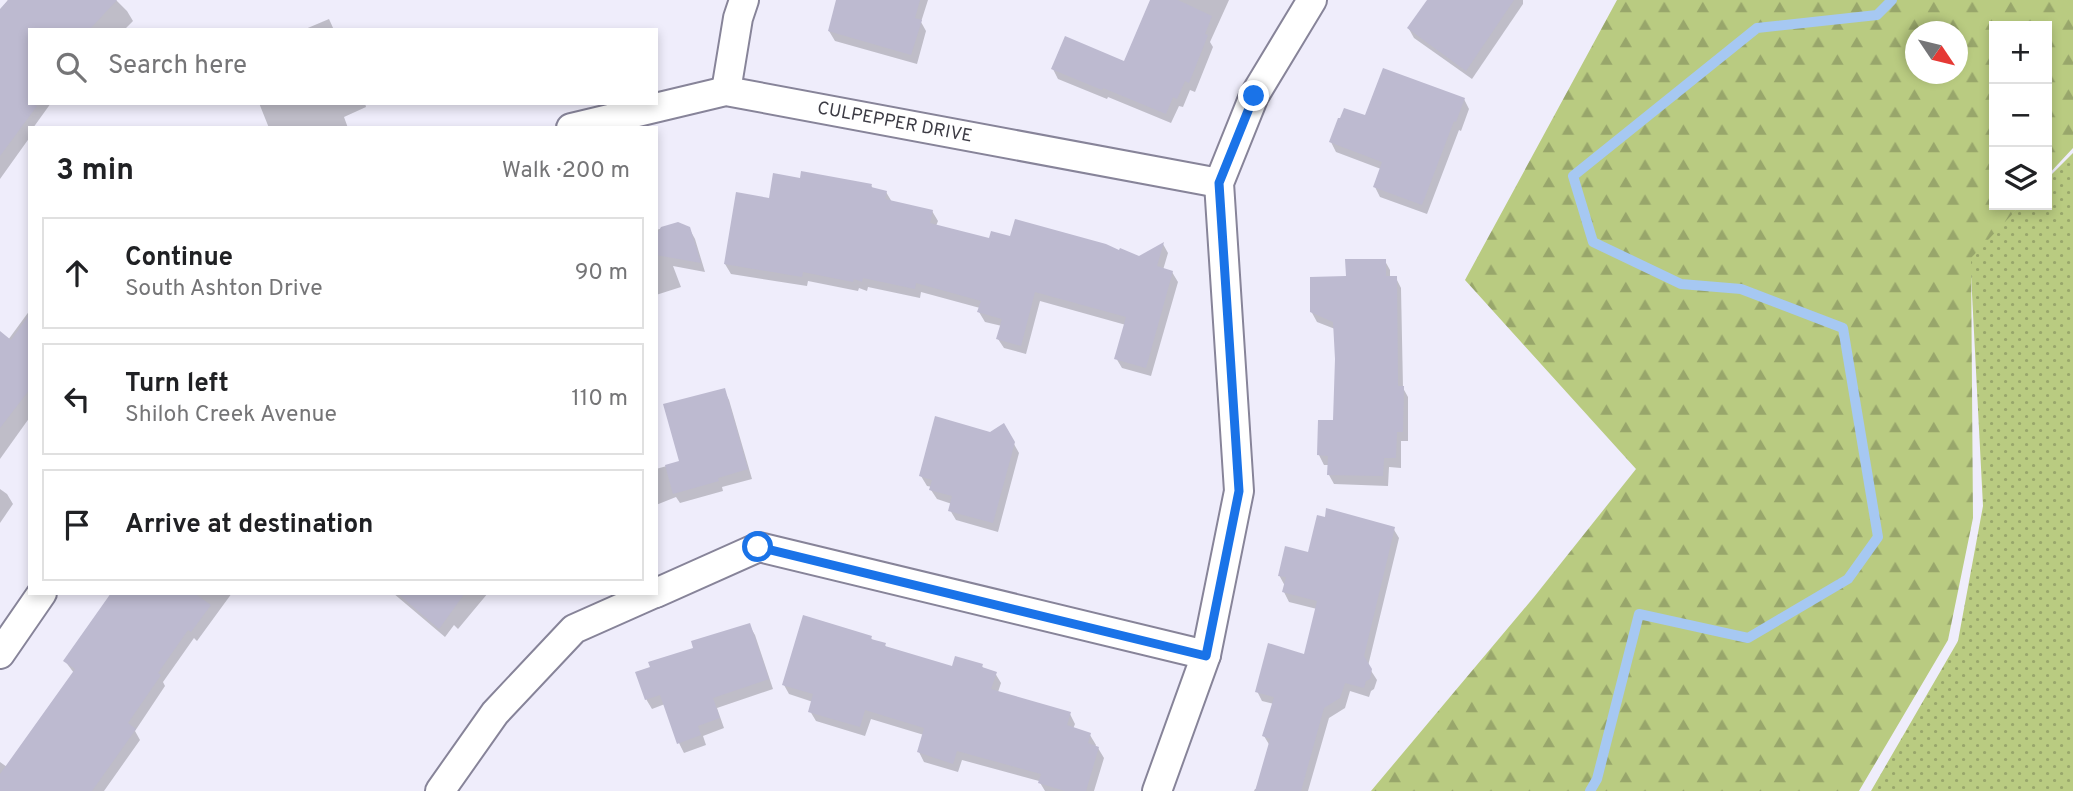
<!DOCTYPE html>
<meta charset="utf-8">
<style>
body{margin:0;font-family:Overpass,sans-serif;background:#f2f2f2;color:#202124}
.controls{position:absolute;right:21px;top:21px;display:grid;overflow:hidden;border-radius:0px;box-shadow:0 4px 10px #0003}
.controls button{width:63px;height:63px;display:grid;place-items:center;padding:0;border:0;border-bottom:2px solid #e0e0e0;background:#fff;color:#202124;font:35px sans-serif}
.compass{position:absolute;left:1905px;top:21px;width:63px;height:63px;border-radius:50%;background:#fff;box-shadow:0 4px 10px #0003;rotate:125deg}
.stop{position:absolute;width:21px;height:21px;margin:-16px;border:5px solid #1a73e8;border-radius:50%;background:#fff}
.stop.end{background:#1a73e8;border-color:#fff;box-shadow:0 2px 7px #0008}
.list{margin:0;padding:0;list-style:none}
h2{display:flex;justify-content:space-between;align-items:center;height:91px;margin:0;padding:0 28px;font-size:30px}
h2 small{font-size:23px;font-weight:400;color:#757577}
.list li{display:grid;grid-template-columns:46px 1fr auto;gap:21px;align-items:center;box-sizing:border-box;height:112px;margin:0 14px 14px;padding:0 14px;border:2px solid #e0e0e0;border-radius:0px}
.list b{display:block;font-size:26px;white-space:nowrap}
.list p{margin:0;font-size:23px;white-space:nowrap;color:#757577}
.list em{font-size:23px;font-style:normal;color:#757577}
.icon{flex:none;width:38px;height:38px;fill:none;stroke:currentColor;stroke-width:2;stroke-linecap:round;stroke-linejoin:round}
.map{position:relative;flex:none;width:2073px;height:791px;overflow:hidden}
.search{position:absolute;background:#fff;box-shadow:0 4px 10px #0003;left:28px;top:28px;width:630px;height:77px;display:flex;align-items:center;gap:18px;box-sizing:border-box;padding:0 24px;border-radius:0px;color:#757577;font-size:26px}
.panel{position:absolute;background:#fff;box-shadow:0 4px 10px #0003;left:28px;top:126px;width:630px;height:469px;border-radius:0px}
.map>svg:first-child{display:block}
.grass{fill:url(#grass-dots)}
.forest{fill:url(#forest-firs);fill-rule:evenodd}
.shadow{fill:#0003}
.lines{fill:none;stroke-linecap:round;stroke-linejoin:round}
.stream{stroke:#a6c8f2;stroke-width:10}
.building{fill:#bdbad0}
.street-casing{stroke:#878499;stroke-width:32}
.street{stroke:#fff;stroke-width:28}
.route{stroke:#1a73e8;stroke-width:9}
.labels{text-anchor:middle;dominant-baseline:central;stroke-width:6;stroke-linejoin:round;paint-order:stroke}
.street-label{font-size:18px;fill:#3c3b44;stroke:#fcfcfc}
</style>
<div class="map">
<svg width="2073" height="791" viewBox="0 0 2073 791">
<defs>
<pattern id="grass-dots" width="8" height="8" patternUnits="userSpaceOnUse" patternTransform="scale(1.75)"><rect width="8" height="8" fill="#b9cb81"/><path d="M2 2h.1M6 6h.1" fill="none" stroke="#98a66b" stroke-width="1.8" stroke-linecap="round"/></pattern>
<pattern id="forest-firs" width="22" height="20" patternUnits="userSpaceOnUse" patternTransform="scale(1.75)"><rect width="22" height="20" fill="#b9cb81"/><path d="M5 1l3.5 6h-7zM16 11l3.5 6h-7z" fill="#98a66b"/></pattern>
</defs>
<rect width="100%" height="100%" fill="#efedfb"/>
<!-- grass -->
<path class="grass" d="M 2073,153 L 2073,791 L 1871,791 L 1958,641 L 1983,506 L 1970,255 L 2021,205 L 2047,205 L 2047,179 Z"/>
<!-- forest -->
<path class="forest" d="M 1617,0 L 2073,0 L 2073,148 L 2047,176 L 2047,26 L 1994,26 L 1994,205 L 2021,205 L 1971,258 L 1973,518 L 1948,640 L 1859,791 L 1371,791 L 1534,597 L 1636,469 L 1465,280 ZM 1916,32 L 1958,32 L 1958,74 L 1916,74 Z"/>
<!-- shadow -->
<g class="shadow">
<path d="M 8,0 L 116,0 L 127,11 L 133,21 L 124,30 L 30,30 L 30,103 L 51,103 L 33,128 L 30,128 L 30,137 L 0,179 L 0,12 Z"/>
<path d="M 838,0 L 928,0 L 921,22 L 926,31 L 917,64 L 835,41 L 829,31 Z"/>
<path d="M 1152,0 L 1229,0 L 1210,42 L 1213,47 L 1195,92 L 1190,90 L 1183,107 L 1179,106 L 1171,123 L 1108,97 L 1107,99 L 1058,79 L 1053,69 L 1125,63 Z"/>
<path d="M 1429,0 L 1523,0 L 1523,4 L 1472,79 L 1414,38 L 1409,29 Z"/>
<path d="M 329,19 L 334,30 L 303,30 Z"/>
<path d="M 1464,99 L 1469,109 L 1461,131 L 1459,130 L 1427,214 L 1380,197 L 1375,187 L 1381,169 L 1336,152 L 1331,142 Z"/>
<path d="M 259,103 L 365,103 L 366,107 L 344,117 L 348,128 L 269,128 Z"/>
<path d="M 801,180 L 871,185 L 873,189 L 886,192 L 892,202 L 932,211 L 938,221 L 936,226 L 990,240 L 1139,258 L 1163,244 L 1168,253 L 1163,270 L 1172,272 L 1178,282 L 1151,376 L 1122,368 L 1116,358 L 1126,325 L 1040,301 L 1026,354 L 1004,348 L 998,339 L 1002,326 L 985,322 L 979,312 L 980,308 L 921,292 L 920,298 L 868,287 L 867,291 L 859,288 L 858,291 L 808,281 L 807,286 L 731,274 L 725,264 L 770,200 Z"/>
<path d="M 678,224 L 689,228 L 695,239 L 705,272 L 673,266 L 681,287 L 656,295 L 656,230 Z"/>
<path d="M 1385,261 L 1390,270 L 1390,278 L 1396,278 L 1401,288 L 1403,388 L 1408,397 L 1408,441 L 1401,441 L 1401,468 L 1389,467 L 1388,486 L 1334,484 L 1329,475 L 1329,465 L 1324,465 L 1319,455 L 1335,422 L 1337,359 L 1335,329 L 1317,322 L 1311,311 L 1347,278 Z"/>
<path d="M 30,310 L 30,417 L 0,459 L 0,351 Z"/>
<path d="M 724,390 L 729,400 L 752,479 L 722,487 L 723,491 L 680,503 L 676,497 L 656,505 L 656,469 L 681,462 Z"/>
<path d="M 1004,426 L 1019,453 L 998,532 L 956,520 L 950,510 L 952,504 L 937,499 L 931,490 L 932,487 L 927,486 L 921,476 Z"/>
<path d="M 0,489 L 7,494 L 13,504 L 0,523 Z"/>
<path d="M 1393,528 L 1399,538 L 1368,666 L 1377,680 L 1374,689 L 1371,691 L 1369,697 L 1350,691 L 1345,708 L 1329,718 L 1308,791 L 1254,791 L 1255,789 L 1257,789 L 1270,746 L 1264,736 L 1274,704 L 1262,701 L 1257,691 L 1305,656 L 1317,609 L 1289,602 L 1284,592 L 1285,586 L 1279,575 L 1309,554 Z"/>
<path d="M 114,593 L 232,593 L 197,641 L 194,638 L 163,682 L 165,686 L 135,731 L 140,740 L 104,791 L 0,791 L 0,762 L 7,767 L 74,673 L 65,661 Z"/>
<path d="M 393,593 L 488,593 L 458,629 L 454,625 L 445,637 Z"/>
<path d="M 749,625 L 755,635 L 773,689 L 717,708 L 724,728 L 703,736 L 706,745 L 684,753 L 679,743 L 665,704 L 652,709 L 646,699 L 695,649 Z"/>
<path d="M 871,638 L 874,642 L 885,645 L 887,649 L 953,669 L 982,666 L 984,670 L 995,673 L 1001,683 L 998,692 L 1070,714 L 1075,724 L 1073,729 L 1090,735 L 1096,745 L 1095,747 L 1098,748 L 1104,758 L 1094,791 L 1045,791 L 1039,781 L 962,760 L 958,772 L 924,762 L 919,752 L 924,735 L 871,719 L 865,736 L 816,721 L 810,711 L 813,702 L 789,694 L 784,685 Z"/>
</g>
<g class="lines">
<!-- stream -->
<path class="stream" d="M 1590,791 L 1597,779 L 1639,614 L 1748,638 L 1848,579 L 1878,537 L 1843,328 L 1741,289 L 1681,284 L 1593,242 L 1573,176 L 1757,28 L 1877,15 L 1892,0"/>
</g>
<!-- building -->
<g class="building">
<path d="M 8,0 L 117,0 L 89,30 L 30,30 L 30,103 L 37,106 L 0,156 L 0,9 Z"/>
<path d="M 836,0 L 920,0 L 915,18 L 922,20 L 911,55 L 828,31 Z"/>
<path d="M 1150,0 L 1178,0 L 1212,16 L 1205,34 L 1208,35 L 1189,83 L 1185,81 L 1177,99 L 1173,97 L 1166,114 L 1103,88 L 1102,90 L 1051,69 L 1065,36 L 1124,61 Z"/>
<path d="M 1427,0 L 1514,0 L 1466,71 L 1407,28 Z"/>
<path d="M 1383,68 L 1465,98 L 1456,122 L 1454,121 L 1422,205 L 1373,187 L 1382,162 L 1329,142 L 1338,118 L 1340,118 L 1344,108 L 1365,115 Z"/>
<path d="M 801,171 L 872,184 L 871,187 L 887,191 L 885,199 L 933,210 L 930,223 L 989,238 L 991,231 L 1010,236 L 1015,219 L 1106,244 L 1119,250 L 1120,248 L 1139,256 L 1164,242 L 1157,266 L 1173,271 L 1146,368 L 1114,359 L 1126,317 L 1035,292 L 1021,346 L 996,339 L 1002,319 L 977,312 L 981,301 L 916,283 L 915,289 L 863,278 L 862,282 L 854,279 L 853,282 L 803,272 L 802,277 L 724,264 L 736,192 L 769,198 L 773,173 L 800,178 Z"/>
<path d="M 678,222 L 690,227 L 701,263 L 656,255 L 656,236 L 661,227 Z"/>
<path d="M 1345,259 L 1386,259 L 1386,276 L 1397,276 L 1398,386 L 1404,386 L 1403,432 L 1397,432 L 1396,458 L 1384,458 L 1383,476 L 1327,475 L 1328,456 L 1317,455 L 1318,420 L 1333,420 L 1335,359 L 1333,322 L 1310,312 L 1310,277 L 1346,276 Z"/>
<path d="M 30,314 L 30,389 L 0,428 L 0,331 L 11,340 Z"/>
<path d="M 725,388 L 748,469 L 718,478 L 719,481 L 673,494 L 665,465 L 679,461 L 663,404 Z"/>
<path d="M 935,416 L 990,432 L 1004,423 L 1015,442 L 993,523 L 948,511 L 952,496 L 929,490 L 932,480 L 919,476 Z"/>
<path d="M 1326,508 L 1395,527 L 1364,656 L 1372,669 L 1370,679 L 1366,681 L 1364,688 L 1345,683 L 1340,698 L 1324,708 L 1301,791 L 1255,791 L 1270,739 L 1262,736 L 1274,697 L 1255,692 L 1268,643 L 1304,654 L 1317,601 L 1282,592 L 1286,577 L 1278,576 L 1285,546 L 1308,552 L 1317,515 L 1325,517 Z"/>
<path d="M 111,593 L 194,593 L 211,605 L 191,632 L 188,630 L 158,673 L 161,675 L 128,723 L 136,729 L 92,791 L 0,791 L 0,774 L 75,669 L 63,661 Z"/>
<path d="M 397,593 L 465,593 L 439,629 Z"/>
<path d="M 803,615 L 872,636 L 871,639 L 886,643 L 885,646 L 952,666 L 955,656 L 983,664 L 982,667 L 997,672 L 991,689 L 1071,712 L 1067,725 L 1091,733 L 1088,743 L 1099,747 L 1086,791 L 1065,791 L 1038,783 L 1041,774 L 957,751 L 953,764 L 917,752 L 924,728 L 865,710 L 860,727 L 808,712 L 813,694 L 782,685 Z"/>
<path d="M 750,623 L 769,679 L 713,698 L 720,718 L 698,726 L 701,735 L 677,744 L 660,695 L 645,700 L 635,672 L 650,667 L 648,662 L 693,648 L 691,641 Z"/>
</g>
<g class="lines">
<defs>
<g id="street">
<path d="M 726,91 L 738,18 L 744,0"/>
<path id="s1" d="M 571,128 L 726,91 L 1219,183"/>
<path d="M 656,593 L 759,547 L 1206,655"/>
<path d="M 0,654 L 42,593"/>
<path d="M 440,791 L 495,713 L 574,629 L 655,593"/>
<path d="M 1157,791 L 1206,655 L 1239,491 L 1219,183 L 1254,96 L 1312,0"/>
</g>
</defs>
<!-- street casing -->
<use href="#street" class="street-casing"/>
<!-- street -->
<use href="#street" class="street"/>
</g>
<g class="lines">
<!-- route -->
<path class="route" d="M 758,547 L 1206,656 L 1239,491 L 1219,183 L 1254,96"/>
</g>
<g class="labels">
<!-- street labels -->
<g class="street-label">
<text stroke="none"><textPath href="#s1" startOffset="331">CULPEPPER DRIVE</textPath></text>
</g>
</g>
</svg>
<div class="controls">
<button>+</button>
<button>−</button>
<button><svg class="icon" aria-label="layers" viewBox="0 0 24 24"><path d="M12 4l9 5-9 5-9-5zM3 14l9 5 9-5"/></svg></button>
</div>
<svg class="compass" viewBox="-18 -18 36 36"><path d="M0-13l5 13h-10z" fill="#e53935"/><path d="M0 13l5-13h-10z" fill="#757577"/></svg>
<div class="stop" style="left:758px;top:547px"></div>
<div class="stop end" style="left:1254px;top:96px"></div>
<div class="search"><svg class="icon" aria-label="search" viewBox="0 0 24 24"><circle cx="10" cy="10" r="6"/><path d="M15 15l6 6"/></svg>Search here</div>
<section class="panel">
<h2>3 min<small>Walk · 200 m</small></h2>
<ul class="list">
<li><svg class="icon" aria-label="ahead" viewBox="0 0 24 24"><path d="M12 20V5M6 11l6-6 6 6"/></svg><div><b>Continue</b><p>South Ashton Drive</p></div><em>90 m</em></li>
<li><svg class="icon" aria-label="left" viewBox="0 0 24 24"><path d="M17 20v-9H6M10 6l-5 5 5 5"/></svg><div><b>Turn left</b><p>Shiloh Creek Avenue</p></div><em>110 m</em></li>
<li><svg class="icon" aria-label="arrive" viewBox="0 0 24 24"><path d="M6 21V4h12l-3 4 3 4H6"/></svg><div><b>Arrive at destination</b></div></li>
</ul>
</section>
</div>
